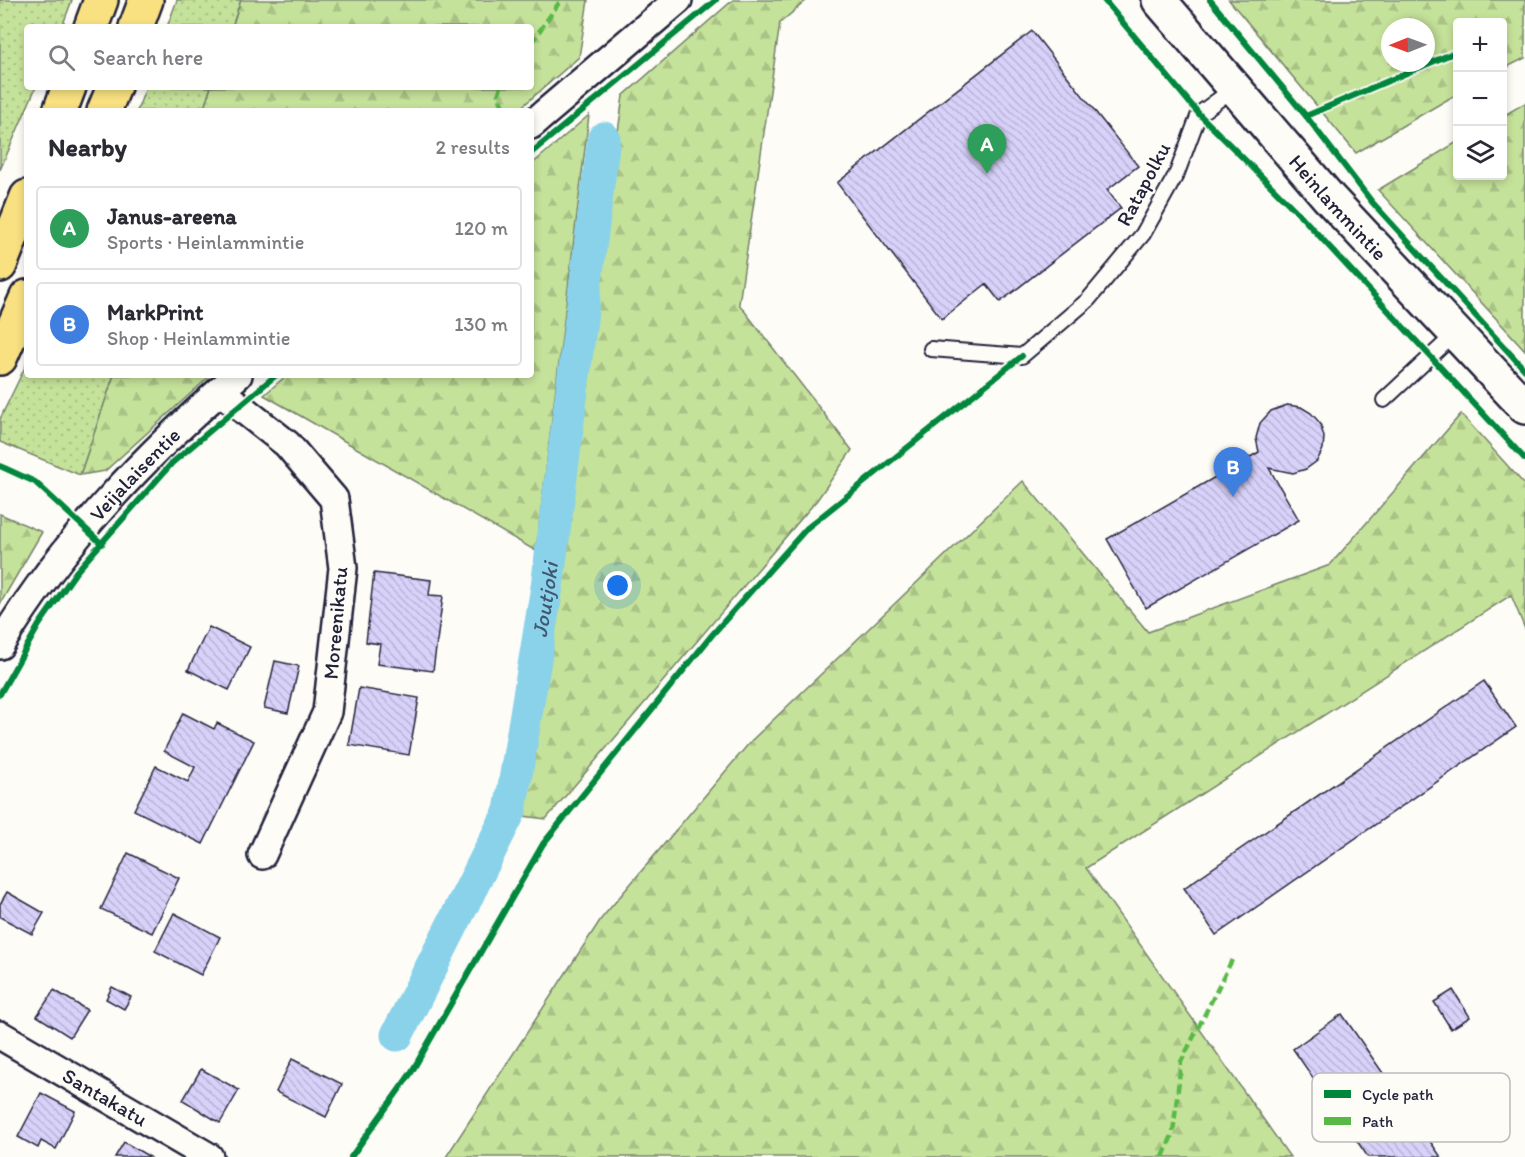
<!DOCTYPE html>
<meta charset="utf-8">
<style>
body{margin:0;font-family:Itim,sans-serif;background:#f2f2f3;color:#2b2b33}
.controls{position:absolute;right:18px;top:18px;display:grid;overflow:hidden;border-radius:6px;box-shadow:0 3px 9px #0003}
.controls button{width:54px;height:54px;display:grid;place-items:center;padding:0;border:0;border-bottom:2px solid #e1e1e2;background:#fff;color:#2b2b33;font:30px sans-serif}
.compass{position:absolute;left:1381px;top:18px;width:54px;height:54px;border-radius:50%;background:#fff;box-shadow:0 3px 9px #0003;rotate:269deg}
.you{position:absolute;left:618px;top:586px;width:21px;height:21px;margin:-15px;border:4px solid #fff;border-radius:50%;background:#1a73e8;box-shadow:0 0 0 9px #1a73e833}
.badge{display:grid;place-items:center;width:39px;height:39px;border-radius:50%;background:#d1495b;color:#fff;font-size:20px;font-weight:700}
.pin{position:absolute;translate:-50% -50px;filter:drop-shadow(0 2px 3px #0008)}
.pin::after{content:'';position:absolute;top:32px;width:21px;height:18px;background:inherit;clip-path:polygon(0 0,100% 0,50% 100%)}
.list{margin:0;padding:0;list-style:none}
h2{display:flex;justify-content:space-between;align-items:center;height:78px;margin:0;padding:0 24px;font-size:26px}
h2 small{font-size:20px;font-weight:400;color:#7c7c81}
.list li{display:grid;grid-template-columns:39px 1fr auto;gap:18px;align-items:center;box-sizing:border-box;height:84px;margin:0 12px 12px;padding:0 12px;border:2px solid #e1e1e2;border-radius:6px}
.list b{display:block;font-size:22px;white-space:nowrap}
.list p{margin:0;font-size:20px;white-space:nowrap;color:#7c7c81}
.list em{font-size:20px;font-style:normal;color:#7c7c81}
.icon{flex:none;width:33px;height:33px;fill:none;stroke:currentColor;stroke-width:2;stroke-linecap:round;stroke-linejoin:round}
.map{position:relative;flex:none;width:1525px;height:1157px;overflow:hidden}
.search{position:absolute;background:#fff;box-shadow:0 3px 9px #0003;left:24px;top:24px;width:510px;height:66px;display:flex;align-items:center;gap:15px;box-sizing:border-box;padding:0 21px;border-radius:6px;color:#7c7c81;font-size:22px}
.panel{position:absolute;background:#fff;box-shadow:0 3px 9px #0003;left:24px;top:108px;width:510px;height:270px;border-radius:6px}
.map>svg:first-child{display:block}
.grass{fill:url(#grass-dots);stroke:#74826a;stroke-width:1.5}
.forest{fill:url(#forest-firs);stroke:#74826a;stroke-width:1.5;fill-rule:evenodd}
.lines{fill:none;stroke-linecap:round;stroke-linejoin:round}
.canal{stroke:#89d2ea;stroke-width:33}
.building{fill:url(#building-back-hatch);stroke:#22223b;stroke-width:1.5}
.service-casing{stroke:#22223b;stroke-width:18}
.minor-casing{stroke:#22223b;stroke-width:32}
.tertiary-casing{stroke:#22223b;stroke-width:38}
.trunk-casing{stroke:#22223b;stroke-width:38}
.service{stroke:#fdfcf7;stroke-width:14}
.minor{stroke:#fdfcf7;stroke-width:27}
.tertiary{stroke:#fdfcf7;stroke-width:33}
.trunk{stroke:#f9e181;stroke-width:33}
.quiet{stroke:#58b947;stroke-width:4.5;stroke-dasharray:9 4.5;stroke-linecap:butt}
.cycleway-casing{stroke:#fdfcf7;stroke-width:10}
.cycleway{stroke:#00873e;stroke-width:6}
.labels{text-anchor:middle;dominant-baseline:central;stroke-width:5;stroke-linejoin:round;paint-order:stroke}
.street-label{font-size:21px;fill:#22223b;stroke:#fdfcf7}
.water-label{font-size:22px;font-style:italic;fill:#415770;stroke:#fdfcf7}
.key{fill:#fdfcf7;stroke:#bbbbbf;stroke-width:1.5}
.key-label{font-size:16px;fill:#22223b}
</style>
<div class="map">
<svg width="1525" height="1157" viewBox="0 0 1525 1157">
<defs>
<pattern id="grass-dots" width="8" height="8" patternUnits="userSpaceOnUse" patternTransform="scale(1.5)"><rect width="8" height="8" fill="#c5e29a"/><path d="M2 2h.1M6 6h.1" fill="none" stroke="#a9c286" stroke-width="1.8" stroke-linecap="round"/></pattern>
<pattern id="forest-firs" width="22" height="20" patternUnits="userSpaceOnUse" patternTransform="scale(1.5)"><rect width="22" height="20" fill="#c5e29a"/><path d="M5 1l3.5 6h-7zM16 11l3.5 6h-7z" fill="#a9c286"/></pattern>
<pattern id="building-back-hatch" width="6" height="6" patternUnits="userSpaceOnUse" patternTransform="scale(1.5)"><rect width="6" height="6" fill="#d8d1f9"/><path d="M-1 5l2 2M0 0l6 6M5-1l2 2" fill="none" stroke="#b9b3d6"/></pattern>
</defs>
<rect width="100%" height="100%" fill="#fdfcf7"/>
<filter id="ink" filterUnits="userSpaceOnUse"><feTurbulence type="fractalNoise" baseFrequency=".0167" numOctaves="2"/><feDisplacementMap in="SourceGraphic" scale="12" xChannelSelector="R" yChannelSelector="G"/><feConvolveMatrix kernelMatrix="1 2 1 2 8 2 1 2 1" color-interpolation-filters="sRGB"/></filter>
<g filter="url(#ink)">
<!-- grass -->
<g class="grass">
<path d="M 0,0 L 72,0 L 62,27 L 27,27 L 27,87 L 36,87 L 0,170 Z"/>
<path d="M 177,0 L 241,0 L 232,27 L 167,27 Z"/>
<path d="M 146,87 L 211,87 L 203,111 L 137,111 Z"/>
<path d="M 27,363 L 27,375 L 114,375 L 80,475 L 0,442 L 0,419 Z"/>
</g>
<!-- forest -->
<g class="forest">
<path d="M 241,0 L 588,0 L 579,57 L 517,111 L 203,111 L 211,87 L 531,87 L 531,27 L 232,27 Z"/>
<path d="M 733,0 L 807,0 L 780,23 L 739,304 L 852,450 L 817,500 L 546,819 L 523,816 L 623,96 Z"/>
<path d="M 1229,0 L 1525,0 L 1525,58 L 1503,69 L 1502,22 L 1458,22 L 1457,94 L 1356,153 ZM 1390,27 L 1426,27 L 1426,63 L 1390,63 Z"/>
<path d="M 1525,103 L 1525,350 L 1378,190 L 1457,142 L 1458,176 L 1502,176 L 1503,116 Z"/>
<path d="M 589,115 L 536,551 L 264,395 L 287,375 L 531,375 L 531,165 Z"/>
<path d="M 114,375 L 211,375 L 105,471 L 80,475 Z"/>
<path d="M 1461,414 L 1525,485 L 1525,629 L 1511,595 L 1086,868 L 1290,1157 L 446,1157 L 601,919 L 751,741 L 1023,481 L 1148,632 L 1330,565 Z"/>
<path d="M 0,514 L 42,532 L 0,604 Z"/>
</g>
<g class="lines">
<!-- canal -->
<path class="canal" id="s1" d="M 397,1035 L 510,811 L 547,587 L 604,138"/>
</g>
<!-- building -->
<g class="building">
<path d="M 1032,31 L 1138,166 L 1107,190 L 1121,208 L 1000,302 L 986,284 L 942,319 L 837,183 Z"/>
<path d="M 1287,405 L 1301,407 L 1311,413 L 1320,423 L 1324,437 L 1323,449 L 1317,461 L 1306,469 L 1293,473 L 1269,468 L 1299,520 L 1146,608 L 1107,539 L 1259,452 L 1256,438 L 1260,423 L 1271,411 Z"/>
<path d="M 374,573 L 431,580 L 429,595 L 443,596 L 433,671 L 377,664 L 380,644 L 366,642 Z"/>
<path d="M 209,627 L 250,647 L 229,690 L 188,670 Z"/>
<path d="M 275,661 L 299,666 L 288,713 L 264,708 Z"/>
<path d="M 1484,681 L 1516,727 L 1216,935 L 1184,888 Z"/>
<path d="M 359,688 L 419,698 L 409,755 L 349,745 Z"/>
<path d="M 183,713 L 214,729 L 217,723 L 254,741 L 203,844 L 134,810 L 156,766 L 188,782 L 195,767 L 164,751 Z"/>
<path d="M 128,853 L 179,878 L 152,933 L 101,909 Z"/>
<path d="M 7,892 L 44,913 L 32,934 L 0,917 L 0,904 Z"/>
<path d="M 174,913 L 220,937 L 201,975 L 155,951 Z"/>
<path d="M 112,987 L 131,997 L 124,1009 L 106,999 Z"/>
<path d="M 54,990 L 87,1010 L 70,1037 L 37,1016 Z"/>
<path d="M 1453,990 L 1470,1017 L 1451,1029 L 1434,1002 Z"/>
<path d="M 1342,1014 L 1441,1157 L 1368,1157 L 1293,1049 Z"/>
<path d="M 292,1059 L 342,1084 L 326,1117 L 276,1092 Z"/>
<path d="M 201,1069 L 239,1090 L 220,1123 L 183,1100 Z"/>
<path d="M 41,1093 L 75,1111 L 56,1149 L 41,1141 L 38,1148 L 18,1137 Z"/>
<path d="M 124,1142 L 150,1157 L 115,1157 Z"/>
</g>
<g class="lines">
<defs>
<g id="service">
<path d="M 931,349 L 1022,356 L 1088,300 L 1143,234 L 1177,173 L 1199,114 L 1233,89"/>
<path d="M 1384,400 L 1456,333"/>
</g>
<g id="minor">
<path d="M 531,125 L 678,0"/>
<path d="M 220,391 L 287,444 L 334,499 L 343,568 L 327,712 L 262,855"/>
<path id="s2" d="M 0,645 C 63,541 146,454 238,375"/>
<path id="s3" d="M 0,1035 L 209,1157"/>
</g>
<g id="tertiary">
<path id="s4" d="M 1159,0 L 1329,198 L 1525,407"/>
</g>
<g id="trunk">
<path d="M 91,27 L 101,0"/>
<path d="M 136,27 L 146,0"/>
<path d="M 60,111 L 69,87"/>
<path d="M 104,111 L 114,87"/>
<path d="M 0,265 L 27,197"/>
<path d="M 0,358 L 27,297"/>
</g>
</defs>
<!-- service casing -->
<use href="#service" class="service-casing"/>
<!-- minor casing -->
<use href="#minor" class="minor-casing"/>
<!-- tertiary casing -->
<use href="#tertiary" class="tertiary-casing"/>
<!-- trunk casing -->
<use href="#trunk" class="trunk-casing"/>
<!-- service -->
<use href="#service" class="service"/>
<!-- minor -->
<use href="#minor" class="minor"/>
<!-- tertiary -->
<use href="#tertiary" class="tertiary"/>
<!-- trunk -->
<use href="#trunk" class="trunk"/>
<!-- quiet -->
<g class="quiet">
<path d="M 531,43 L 561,0"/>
<path d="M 501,87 L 498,95 L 505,111"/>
<path d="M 1163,1157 L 1173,1133 L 1181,1062 L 1233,958"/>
</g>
<defs>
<g id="cycleway">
<path d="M 1104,0 L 1199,114 L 1301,216 L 1525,459"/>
<path d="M 1210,0 L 1306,116 L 1372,202 L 1525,370"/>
<path d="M 1306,116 L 1458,51"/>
<path d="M 531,153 L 716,0"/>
<path d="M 0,466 L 35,482 L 102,544"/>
<path d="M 0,694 L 39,625 L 76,572 L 172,463 L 276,375"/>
<path d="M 351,1157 L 411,1073 L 543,844 L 712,635 L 807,528 L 1022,356"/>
</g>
</defs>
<!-- cycleway casing -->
<use href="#cycleway" class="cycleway-casing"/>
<!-- cycleway -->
<use href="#cycleway" class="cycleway"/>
</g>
</g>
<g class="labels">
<!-- street labels -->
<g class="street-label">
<text transform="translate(1143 184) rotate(-62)">Ratapolku</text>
<text stroke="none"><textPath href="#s4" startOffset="274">Heinlammintie</textPath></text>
<text stroke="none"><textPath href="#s2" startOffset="218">Veijalaisentie</textPath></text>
<text transform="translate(335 623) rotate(-85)">Moreenikatu</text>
<text stroke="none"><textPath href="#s3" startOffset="122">Santakatu</textPath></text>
</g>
<!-- water labels -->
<g class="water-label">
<text stroke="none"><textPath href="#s1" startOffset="465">Joutjoki</textPath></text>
</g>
</g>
<!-- legend -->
<rect x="1312" y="1073" width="198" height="69" rx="9" class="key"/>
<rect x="1324" y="1090" width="27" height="8" fill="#00873e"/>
<rect x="1324" y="1117" width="27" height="8" fill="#58b947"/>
<g class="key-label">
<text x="1362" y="1100">Cycle path</text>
<text x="1362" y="1127">Path</text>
</g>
</svg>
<div class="controls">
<button>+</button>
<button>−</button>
<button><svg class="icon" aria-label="layers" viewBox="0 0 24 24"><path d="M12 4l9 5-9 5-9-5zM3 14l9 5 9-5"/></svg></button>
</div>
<svg class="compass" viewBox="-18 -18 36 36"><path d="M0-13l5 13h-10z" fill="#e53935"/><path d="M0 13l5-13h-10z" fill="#7c7c81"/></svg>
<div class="you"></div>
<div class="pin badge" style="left:987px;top:174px;background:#2e9e5b">A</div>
<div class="pin badge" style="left:1233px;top:497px;background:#3f7fe0">B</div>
<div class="search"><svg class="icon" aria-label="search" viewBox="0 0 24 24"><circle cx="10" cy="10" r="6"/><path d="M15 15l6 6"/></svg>Search here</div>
<section class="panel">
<h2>Nearby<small>2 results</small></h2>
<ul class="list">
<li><span class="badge" style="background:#2e9e5b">A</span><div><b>Janus-areena</b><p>Sports · Heinlammintie</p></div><em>120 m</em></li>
<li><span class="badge" style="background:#3f7fe0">B</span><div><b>MarkPrint</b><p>Shop · Heinlammintie</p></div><em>130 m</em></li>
</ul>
</section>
</div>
